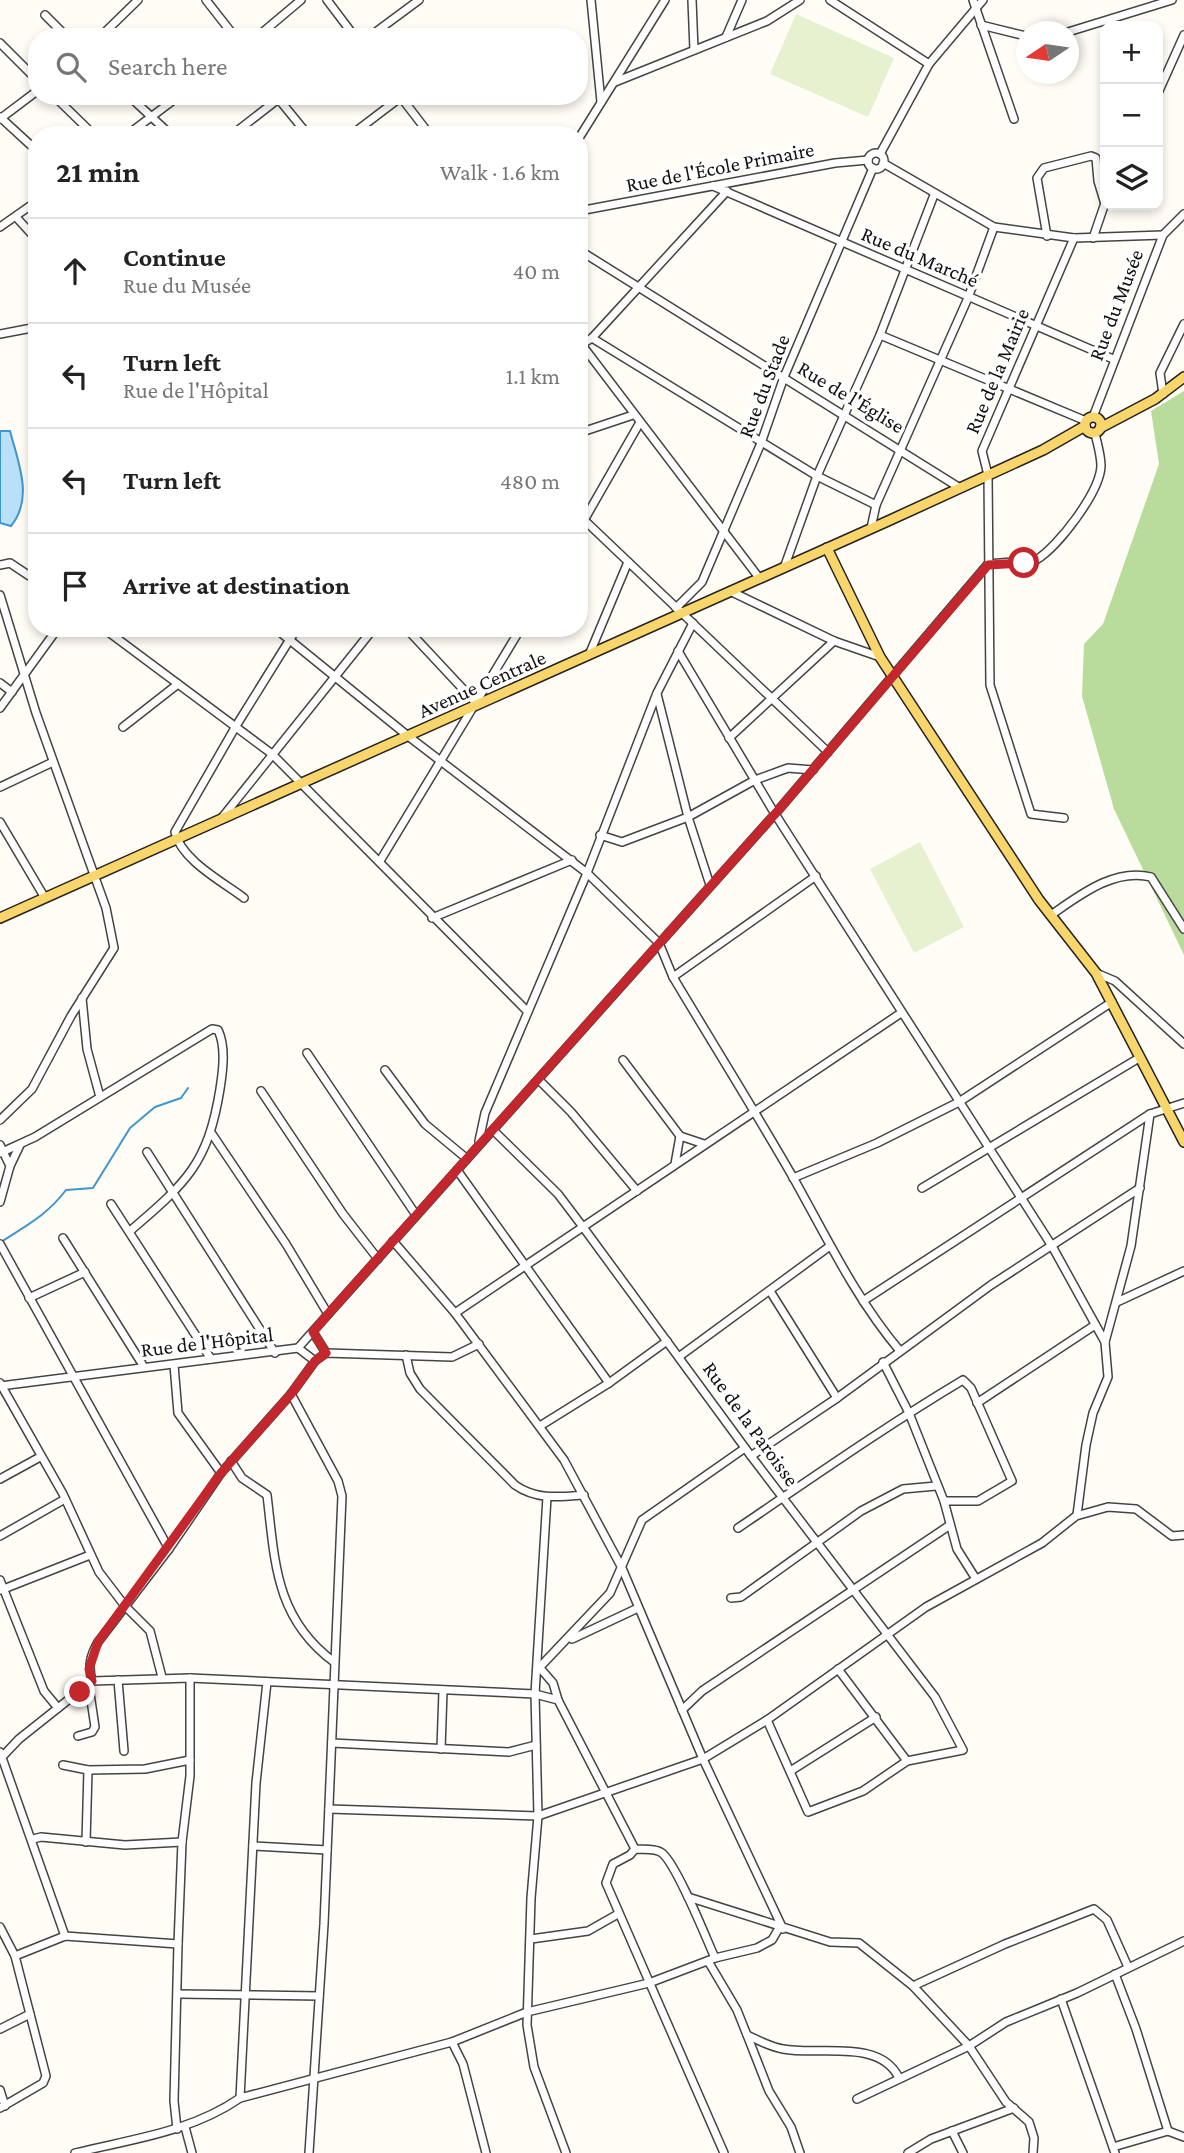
<!DOCTYPE html>
<meta charset="utf-8">
<style>
body{margin:0;font-family:"Crimson Pro",serif;background:#f6f6f6;color:#222}
.controls{position:absolute;right:21px;top:21px;display:grid;overflow:hidden;border-radius:14px;box-shadow:0 4px 10px #0003}
.controls button{width:63px;height:63px;display:grid;place-items:center;padding:0;border:0;border-bottom:2px solid #e0e0e0;background:#fff;color:#222;font:35px sans-serif}
.compass{position:absolute;left:1016px;top:21px;width:63px;height:63px;border-radius:50%;background:#fff;box-shadow:0 4px 10px #0003;rotate:257deg}
.stop{position:absolute;width:21px;height:21px;margin:-16px;border:5px solid #c4262e;border-radius:50%;background:#fff}
.stop.end{background:#c4262e;border-color:#fff;box-shadow:0 2px 7px #0008}
.list{margin:0;padding:0;list-style:none}
h2{display:flex;justify-content:space-between;align-items:center;height:91px;margin:0;padding:0 28px;font-size:30px}
h2 small{font-size:23px;font-weight:400;color:#767676}
.list li{display:grid;grid-template-columns:46px 1fr auto;gap:21px;align-items:center;box-sizing:border-box;height:105px;padding:0 28px;border-top:2px solid #e0e0e0}
.list b{display:block;font-size:26px;white-space:nowrap}
.list p{margin:0;font-size:23px;white-space:nowrap;color:#767676}
.list em{font-size:23px;font-style:normal;color:#767676}
.icon{flex:none;width:38px;height:38px;fill:none;stroke:currentColor;stroke-width:2;stroke-linecap:round;stroke-linejoin:round}
.map{position:relative;flex:none;width:1184px;height:2153px;overflow:hidden}
.search{position:absolute;background:#fff;box-shadow:0 4px 10px #0003;left:28px;top:28px;width:560px;height:77px;display:flex;align-items:center;gap:18px;box-sizing:border-box;padding:0 24px;border-radius:28px;color:#767676;font-size:26px}
.panel{position:absolute;background:#fff;box-shadow:0 4px 10px #0003;left:28px;top:126px;width:560px;height:511px;border-radius:28px}
.map>svg:first-child{display:block}
.forest{fill:#b9dc9c}
.pitch{fill:#e6f2cf}
.water{fill:#b9e0f7;stroke:#3f96cf;stroke-width:2}
.lines{fill:none;stroke-linecap:round;stroke-linejoin:round}
.stream{stroke:#3f96cf;stroke-width:2}
.minor-casing{stroke:#444;stroke-width:10}
.major-casing{stroke:#222;stroke-width:12}
.minor{stroke:#fff;stroke-width:7}
.major{stroke:#f9d66b;stroke-width:9}
.route{stroke:#c4262e;stroke-width:9}
.labels{text-anchor:middle;dominant-baseline:central;stroke-width:7;stroke-linejoin:round;paint-order:stroke}
.street-label{font-size:21px;fill:#111;stroke:#fff}
</style>
<div class="map">
<svg width="1184" height="2153" viewBox="0 0 1184 2153">
<rect width="100%" height="100%" fill="#fffdf5"/>
<!-- forest -->
<path class="forest" d="M 1184,391 L 1184,955 L 1114,809 L 1082,696 L 1084,644 L 1103,624 L 1159,464 L 1151,411 Z"/>
<!-- pitch -->
<g class="pitch">
<path d="M 796,14 L 894,58 L 868,117 L 770,74 Z"/>
<path d="M 920,842 L 964,927 L 914,953 L 870,869 Z"/>
</g>
<!-- water -->
<path class="water" d="M 0,431 L 10,431 C 18,462 34,498 11,526 L 0,523 Z"/>
<g class="lines">
<!-- stream -->
<path class="stream" d="M 1,1242 C 27,1225 47,1215 66,1190 L 93,1188 L 130,1128 L 155,1107 L 181,1098 L 188,1088"/>
<defs>
<g id="minor">
<path d="M 206,0 L 235,37"/>
<path d="M 327,0 L 355,37"/>
<path d="M 591,0 L 601,102"/>
<path d="M 692,0 L 694,50"/>
<path d="M 830,0 L 929,64"/>
<path d="M 973,0 L 1014,119"/>
<path d="M 45,15 L 67,37"/>
<path d="M 981,25 L 1026,36"/>
<path d="M 1068,32 L 1172,0"/>
<path d="M 100,37 L 138,0"/>
<path d="M 257,37 L 301,0"/>
<path d="M 369,37 L 419,0"/>
<path d="M 726,37 L 742,0"/>
<path d="M 0,43 L 37,80"/>
<path d="M 615,82 L 767,21 L 800,0"/>
<path d="M 1158,93 L 1184,35"/>
<path d="M 54,96 L 94,135"/>
<path d="M 129,96 L 171,135"/>
<path d="M 400,96 L 430,135"/>
<path d="M 277,97 L 308,135"/>
<path d="M 0,117 L 37,151"/>
<path d="M 0,119 L 37,91"/>
<path d="M 127,135 L 179,96"/>
<path d="M 232,135 L 282,96"/>
<path d="M 351,135 L 401,97"/>
<path d="M 579,138 L 665,0"/>
<circle cx="876" cy="161" r="8"/>
<path d="M 880,154 L 929,64 L 983,0"/>
<path d="M 883,163 L 994,227 L 1074,238 L 1163,235"/>
<path d="M 713,186 L 1113,359"/>
<path d="M 579,211 L 835,163 L 868,160"/>
<path d="M 16,217 L 37,240"/>
<path d="M 0,227 L 37,201"/>
<path d="M 1047,236 L 1037,178 L 1044,168 L 1091,156 L 1096,158 L 1098,181 L 1105,204"/>
<path d="M 1093,238 L 1105,203"/>
<path d="M 579,250 L 960,488"/>
<path d="M 0,334 L 37,327"/>
<path d="M 880,335 L 1086,421"/>
<path d="M 592,338 L 817,476 L 876,505"/>
<path d="M 579,341 L 760,579"/>
<path d="M 579,346 L 592,338 L 727,191"/>
<path d="M 1163,394 L 1160,373 L 1184,324"/>
<path d="M 1093,417 L 1163,235 L 1184,214"/>
<path d="M 579,433 L 633,415"/>
<path d="M 579,515 L 828,752"/>
<path d="M 871,528 L 876,505 L 968,298 L 994,227"/>
<path d="M 579,529 L 639,424"/>
<path d="M 988,564 L 1036,560 C 1058,547 1100,492 1101,466 C 1101,455 1097,443 1095,433"/>
<path d="M 0,565 L 10,563 L 37,581"/>
<path d="M 784,568 L 817,476 L 880,335 L 934,195"/>
<path d="M 732,592 L 834,641 L 880,657"/>
<path d="M 0,595 L 36,713 L 106,908 L 114,948 L 71,1016 L 32,1089 L 0,1120"/>
<path d="M 676,608 L 702,582 L 761,443 L 784,377 L 873,168"/>
<path d="M 103,628 L 272,754 L 527,1011"/>
<path d="M 275,628 L 408,736 L 587,873 L 659,943 L 673,977 C 713,1044 755,1111 794,1179 C 827,1238 856,1299 900,1351"/>
<path d="M 406,628 L 476,703"/>
<path d="M 678,651 L 775,814 L 1052,1246 L 1105,1342"/>
<path d="M 589,655 L 628,562"/>
<path d="M 0,683 L 12,692"/>
<path d="M 657,694 L 688,817 L 710,885"/>
<path d="M 0,708 L 58,628"/>
<path d="M 123,727 L 178,684"/>
<path d="M 729,738 L 834,641"/>
<path d="M 0,787 L 53,762"/>
<path d="M 1064,818 L 1031,814 L 990,685 L 988,475 L 982,451 L 1074,238"/>
<path d="M 221,819 L 374,628"/>
<path d="M 0,822 L 45,898"/>
<path d="M 600,835 L 622,842 L 688,817 L 755,780 L 788,768 L 813,770"/>
<path d="M 380,861 L 521,628"/>
<path d="M 244,898 C 223,882 181,860 175,832 L 236,726 L 297,628"/>
<path d="M 1051,915 C 1080,895 1114,868 1151,877 L 1184,929"/>
<path d="M 432,918 L 572,860"/>
<path d="M 1096,973 L 1115,981 L 1184,1044"/>
<path d="M 673,977 L 816,876"/>
<path d="M 82,998 L 87,1049 L 100,1097"/>
<path d="M 307,1053 L 416,1215"/>
<path d="M 623,1060 L 680,1136 L 704,1144"/>
<path d="M 385,1070 L 425,1124 L 466,1158"/>
<path d="M 539,1080 L 571,1112 L 637,1191"/>
<path d="M 261,1091 L 343,1214 L 378,1259"/>
<path d="M 494,1131 L 558,1194 L 583,1227 L 751,1456 L 935,1697 L 963,1750 L 907,1761 L 863,1791 L 808,1812 L 767,1720"/>
<path d="M 212,1134 L 286,1244 L 328,1314"/>
<path d="M 479,1141 L 485,1113 L 587,873 L 657,693 L 693,623"/>
<path d="M 0,1145 L 10,1166 L 0,1202"/>
<path d="M 147,1152 L 275,1353"/>
<path d="M 0,1153 L 35,1137 L 212,1029 L 218,1030 C 226,1047 223,1070 220,1089 C 208,1164 186,1183 130,1231"/>
<path d="M 675,1164 L 680,1136"/>
<path d="M 10,1166 L 20,1145"/>
<path d="M 457,1170 L 609,1383"/>
<path d="M 793,1178 L 877,1143 L 959,1102 L 1112,1002"/>
<path d="M 922,1188 L 1139,1058"/>
<path d="M 111,1204 L 211,1359"/>
<path d="M 63,1238 L 144,1367"/>
<path d="M 393,1241 L 455,1313 L 564,1460 L 622,1568 L 703,1759 L 783,1929"/>
<path d="M 0,1244 L 169,1549"/>
<path d="M 770,1291 L 837,1398"/>
<path d="M 29,1298 L 85,1272"/>
<path d="M 863,1301 L 1150,1114 L 1184,1103"/>
<path d="M 1117,1302 L 1184,1271"/>
<path d="M 455,1313 L 901,1013"/>
<path d="M 313,1332 L 326,1353"/>
<path d="M 298,1348 L 315,1361"/>
<path d="M 406,1355 L 410,1373 L 420,1389 L 515,1485 C 536,1500 559,1497 584,1495"/>
<path d="M 680,1356 L 830,1246"/>
<path d="M 883,1362 L 909,1413 L 944,1501 L 957,1549 L 976,1579"/>
<path d="M 174,1365 L 178,1413 L 221,1473"/>
<path d="M 0,1383 L 63,1494 L 99,1572 L 125,1606 L 150,1631 L 162,1677"/>
<path d="M 0,1386 L 298,1348 L 775,814 L 988,564"/>
<path d="M 291,1394 L 338,1481 L 342,1496 L 324,1924 L 309,2153"/>
<path d="M 977,1403 L 1095,1325"/>
<path d="M 540,1426 L 609,1383 L 667,1341"/>
<path d="M 751,1456 L 837,1398 L 991,1285 L 1140,1188"/>
<path d="M 231,1461 L 242,1478 L 267,1495 C 275,1562 275,1618 334,1662"/>
<path d="M 0,1479 L 40,1457"/>
<path d="M 547,1497 L 535,1694 L 538,1816 L 531,1898 L 527,2025 L 534,2067 L 566,2153"/>
<path d="M 1077,1515 L 1086,1445 L 1093,1413 L 1108,1377 L 1105,1342 L 1131,1246 L 1150,1114"/>
<path d="M 738,1528 C 812,1478 886,1426 963,1380 L 971,1388 L 1012,1481 L 978,1501 L 944,1501"/>
<path d="M 0,1536 L 65,1499"/>
<path d="M 0,1580 L 44,1691 L 58,1708"/>
<path d="M 1,1590 L 90,1555"/>
<path d="M 731,1598 L 741,1597 L 861,1511 L 903,1489 L 936,1486"/>
<path d="M 572,1639 L 638,1608"/>
<path d="M 540,1668 L 553,1683 L 558,1700"/>
<path d="M 538,1669 L 610,1593 L 642,1520 L 745,1448"/>
<path d="M 838,1669 L 907,1761"/>
<path d="M 118,1680 L 124,1751"/>
<path d="M 92,1681 L 190,1678 L 535,1694 L 558,1700 L 635,1849 C 643,1850 656,1848 662,1853 C 677,1865 706,1938 715,1958"/>
<path d="M 682,1710 L 702,1691 L 950,1525"/>
<path d="M 78,1736 L 92,1732 L 95,1727 L 89,1687"/>
<path d="M 332,1743 L 509,1752 L 536,1745"/>
<path d="M 441,1749 L 443,1691"/>
<path d="M 0,1752 L 65,1936"/>
<path d="M 0,1759 L 19,1739 L 92,1681 C 88,1666 90,1656 98,1642 L 169,1549 L 221,1473 L 291,1394 L 315,1361 L 326,1353 L 452,1357 L 479,1344"/>
<path d="M 63,1765 L 88,1770 L 86,1842"/>
<path d="M 88,1770 L 145,1769 L 190,1760"/>
<path d="M 792,1770 L 876,1717"/>
<path d="M 329,1809 L 538,1816 L 703,1759 L 767,1720 L 926,1607 L 1042,1543 L 1076,1516 L 1108,1507 L 1136,1509 L 1172,1536 L 1184,1535"/>
<path d="M 33,1839 L 41,1837 L 125,1845 L 182,1842"/>
<path d="M 253,1846 L 327,1850"/>
<path d="M 635,1849 L 630,1855 L 613,1864 L 606,1883 L 724,2153"/>
<path d="M 688,1897 L 830,1942 L 859,1943 L 913,1986 L 969,2046 L 1006,2102 L 1029,2122 L 1034,2138 L 1033,2153"/>
<path d="M 0,1927 L 15,1956 L 46,2076 L 43,2083 L 0,2108"/>
<path d="M 531,1939 L 588,1931 L 618,1914"/>
<path d="M 15,1956 L 65,1936 L 178,1944"/>
<path d="M 708,1961 L 737,2010 L 747,2035 C 758,2040 770,2047 783,2049 C 819,2056 880,2038 899,2078"/>
<path d="M 1115,1974 L 1136,2029 L 1168,2131"/>
<path d="M 913,1986 L 1005,1944 L 1094,1909 L 1107,1920 L 1128,1967"/>
<path d="M 178,1994 L 319,1996"/>
<path d="M 1061,1999 L 1115,2153"/>
<path d="M 0,2029 L 30,2014"/>
<path d="M 747,2035 L 769,2091 L 791,2127 L 800,2153"/>
<path d="M 452,2042 L 527,2012 L 649,1983 L 715,1958 L 757,1948 L 772,1940 L 779,1928"/>
<path d="M 0,2090 L 5,2106"/>
<path d="M 240,2098 L 256,1783 L 267,1682"/>
<path d="M 857,2099 L 969,2046 L 1006,2022 L 1077,1993 L 1184,1941"/>
<path d="M 185,2127 L 192,2153"/>
<path d="M 177,2129 L 174,2101 L 178,1944 L 182,1842 L 190,1776 L 190,1678"/>
<path d="M 952,2131 L 963,2153"/>
<path d="M 1113,2147 L 1168,2131 L 1184,2137"/>
<path d="M 75,2153 C 132,2139 191,2132 240,2098 L 452,2042 L 463,2064 L 486,2153"/>
<path d="M 908,2153 L 931,2139 L 1014,2108"/>
</g>
<g id="major">
<circle cx="1093" cy="425" r="8"/>
<path d="M 1100,428 L 1155,399 L 1184,377"/>
<path d="M 827,548 L 880,657 L 1039,900 L 1096,973 L 1184,1142"/>
<path d="M 0,918 L 888,521 L 1043,450 L 1085,426"/>
</g>
</defs>
<!-- minor casing -->
<use href="#minor" class="minor-casing"/>
<!-- major casing -->
<use href="#major" class="major-casing"/>
<!-- minor -->
<use href="#minor" class="minor"/>
<!-- major -->
<use href="#major" class="major"/>
</g>
<g class="lines">
<!-- route -->
<path class="route" d="M 80,1692 L 92,1681 L 89,1669 L 98,1642 L 221,1473 L 291,1394 L 315,1361 L 326,1353 L 313,1332 L 328,1314 L 775,814 L 988,565 L 1024,563"/>
</g>
<g class="labels">
<!-- street labels -->
<g class="street-label">
<text transform="translate(720 167) rotate(-11)">Rue de l'École Primaire</text>
<text transform="translate(920 257) rotate(23)">Rue du Marché</text>
<text transform="translate(1116 305) rotate(-69)">Rue du Musée</text>
<text transform="translate(997 371) rotate(-67)">Rue de la Mairie</text>
<text transform="translate(764 386) rotate(-69)">Rue du Stade</text>
<text transform="translate(851 397) rotate(31)">Rue de l'Église</text>
<text transform="translate(482 684) rotate(-24)">Avenue Centrale</text>
<text transform="translate(207 1342) rotate(-7)">Rue de l'Hôpital</text>
<text transform="translate(751 1424) rotate(54)">Rue de la Paroisse</text>
</g>
</g>
</svg>
<div class="controls">
<button>+</button>
<button>−</button>
<button><svg class="icon" aria-label="layers" viewBox="0 0 24 24"><path d="M12 4l9 5-9 5-9-5zM3 14l9 5 9-5"/></svg></button>
</div>
<svg class="compass" viewBox="-18 -18 36 36"><path d="M0-13l5 13h-10z" fill="#e53935"/><path d="M0 13l5-13h-10z" fill="#767676"/></svg>
<div class="stop" style="left:1024px;top:563px"></div>
<div class="stop end" style="left:80px;top:1692px"></div>
<div class="search"><svg class="icon" aria-label="search" viewBox="0 0 24 24"><circle cx="10" cy="10" r="6"/><path d="M15 15l6 6"/></svg>Search here</div>
<section class="panel">
<h2>21 min<small>Walk · 1.6 km</small></h2>
<ul class="list">
<li><svg class="icon" aria-label="ahead" viewBox="0 0 24 24"><path d="M12 20V5M6 11l6-6 6 6"/></svg><div><b>Continue</b><p>Rue du Musée</p></div><em>40 m</em></li>
<li><svg class="icon" aria-label="left" viewBox="0 0 24 24"><path d="M17 20v-9H6M10 6l-5 5 5 5"/></svg><div><b>Turn left</b><p>Rue de l'Hôpital</p></div><em>1.1 km</em></li>
<li><svg class="icon" aria-label="left" viewBox="0 0 24 24"><path d="M17 20v-9H6M10 6l-5 5 5 5"/></svg><div><b>Turn left</b></div><em>480 m</em></li>
<li><svg class="icon" aria-label="arrive" viewBox="0 0 24 24"><path d="M6 21V4h12l-3 4 3 4H6"/></svg><div><b>Arrive at destination</b></div></li>
</ul>
</section>
</div>
